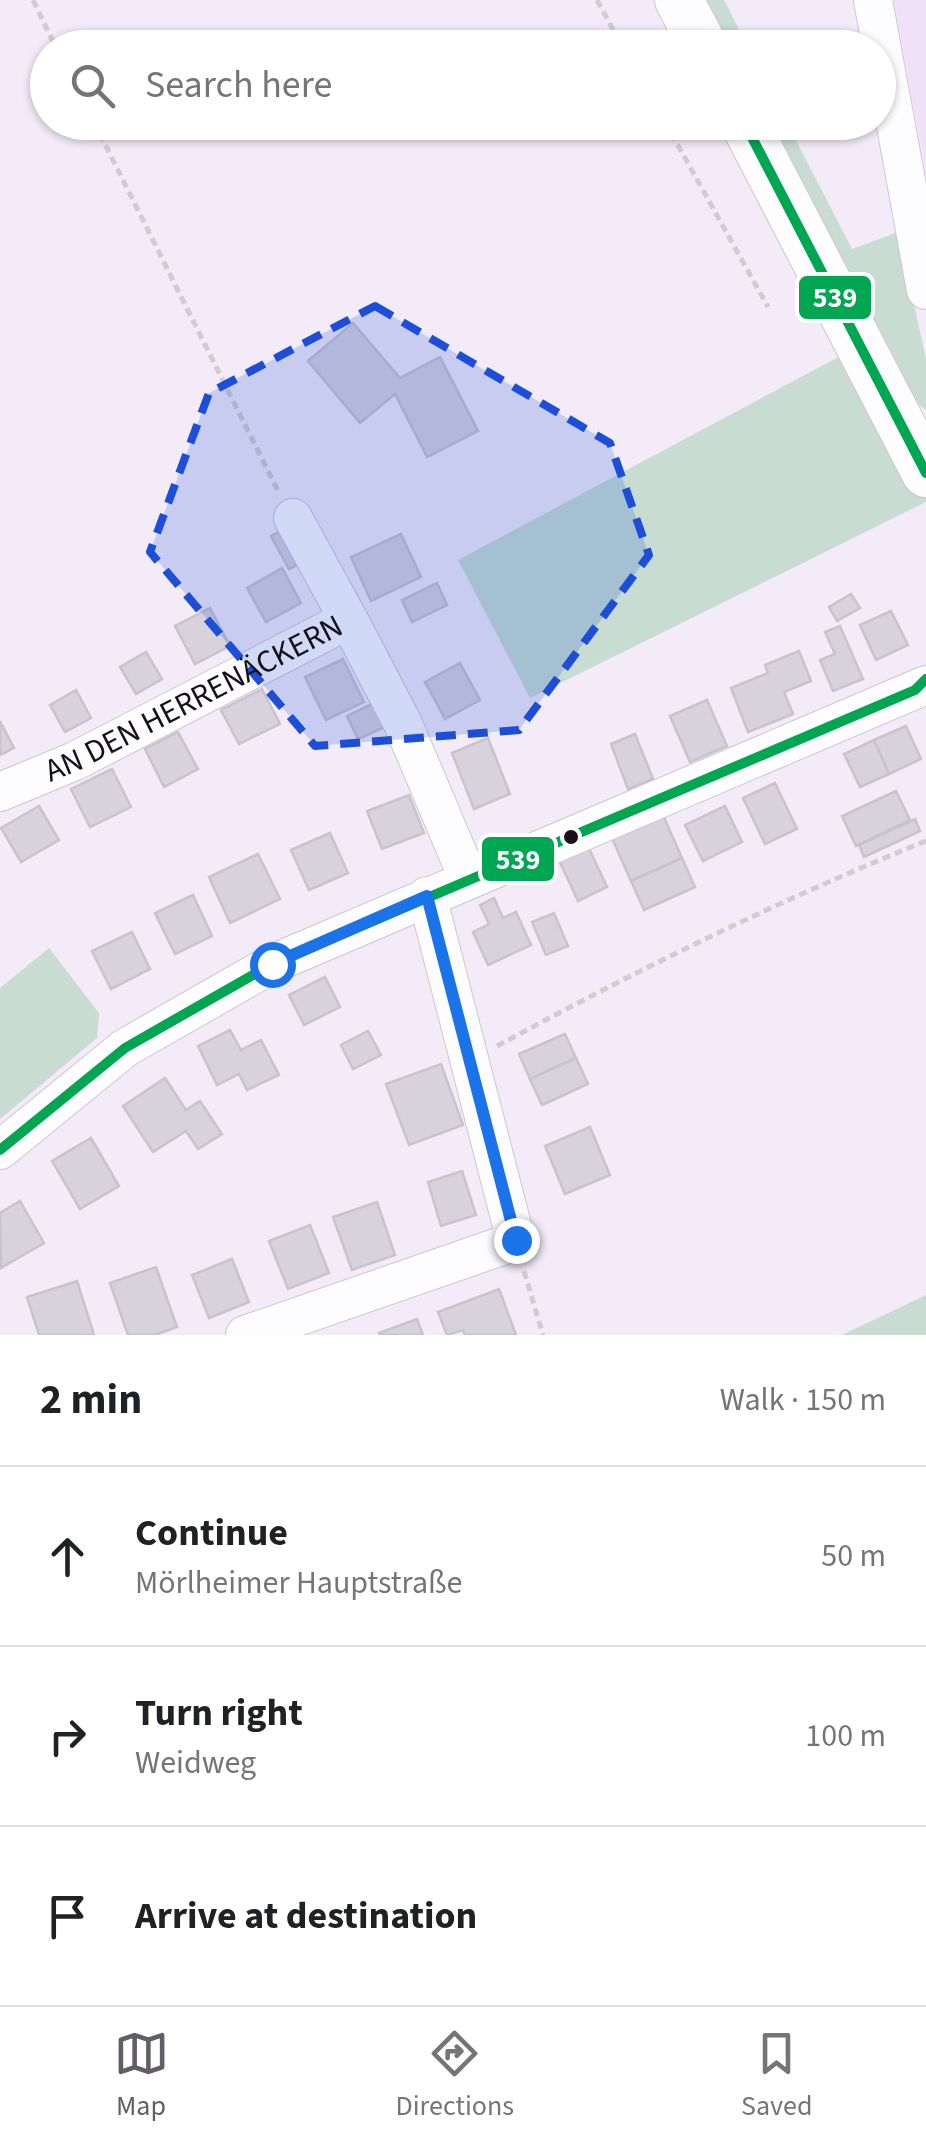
<!DOCTYPE html>
<meta charset="utf-8">
<style>
body{margin:0;font-family:"Source Sans 3",sans-serif;background:#f2f2f2;color:#202124}
.stop{position:absolute;width:30px;height:30px;margin:-22px;border:8px solid #1a73e8;border-radius:50%;background:#fff}
.stop.end{background:#1a73e8;border-color:#fff;box-shadow:0 2px 10px #0008}
.list{margin:0;padding:0;list-style:none}
h2{display:flex;justify-content:space-between;align-items:center;height:130px;margin:0;padding:0 40px;font-size:42px}
h2 small{font-size:32px;font-weight:400;color:#757577}
.list li{display:grid;grid-template-columns:65px 1fr auto;gap:30px;align-items:center;box-sizing:border-box;height:180px;padding:0 40px;border-top:2px solid #e0e0e0}
.list b{display:block;font-size:38px;white-space:nowrap}
.list p{margin:0;font-size:32px;white-space:nowrap;color:#757577}
.list em{font-size:32px;font-style:normal;color:#757577}
.icon{flex:none;width:55px;height:55px;fill:none;stroke:currentColor;stroke-width:2;stroke-linecap:round;stroke-linejoin:round}
.map{position:relative;flex:none;width:926px;height:1335px;overflow:hidden}
.search{position:absolute;background:#fff;box-shadow:0 2px 8px #0004;left:30px;right:30px;top:30px;height:110px;display:flex;align-items:center;gap:25px;box-sizing:border-box;padding:0 35px;border-radius:55px;color:#757577;font-size:38px}
.sheet{height:670px;background:#fff}
nav{display:flex;justify-content:space-around;align-items:center;box-sizing:border-box;height:140px;border-top:2px solid #e0e0e0;background:#fff;font-size:28px;color:#757577}
nav a{display:grid;justify-items:center;gap:5px}
nav .on{color:#635d67}
.map>svg:first-child{display:block}
.built{fill:#f0e1f8}
.green{fill:#c8dcd2}
.building{fill:#d7d2dc;stroke:#c9c3cd;stroke-width:2.5}
.lines{fill:none;stroke-linecap:round;stroke-linejoin:round}
.minor-casing{stroke:#cdc6d0;stroke-width:40}
.major-casing{stroke:#cdc6d0;stroke-width:50}
.path{stroke:#d0cdd2;stroke-width:5;stroke-dasharray:8 5;stroke-linecap:butt}
.minor{stroke:#fdfcfe;stroke-width:38}
.major{stroke:#fdfcfe;stroke-width:48}
.bus-1-casing{stroke:#fff;stroke-width:18}
.bus-1{stroke:#00a651;stroke-width:10}
.route{stroke:#1a73e8;stroke-width:12}
.marked{fill:#1d4ed8;fill-opacity:0.2;stroke:#1d4ed8;stroke-width:8;stroke-dasharray:20 12;stroke-linejoin:round}
.bus-dot{fill:#161119;stroke:#fff;stroke-width:4}
.labels{text-anchor:middle;dominant-baseline:central;stroke-width:8;stroke-linejoin:round;paint-order:stroke}
.street-label{font-size:32px;fill:#161119;stroke:#fff}
.line-badge{stroke:#fff;stroke-width:4}
.badge-label{font-size:28px;text-anchor:middle;font-weight:bold;fill:#fff}
</style>
<div class="map">
<svg width="926" height="1335" viewBox="0 0 926 1335">
<rect width="100%" height="100%" fill="#f3ebf7"/>
<!-- built -->
<path class="built" d="M 894,0 L 926,0 L 926,170 Z"/>
<!-- green -->
<g class="green">
<path d="M 696,0 L 724,0 L 748,47 L 721,47 Z"/>
<path d="M 760,123 L 787,123 L 852,249 L 898,232 L 926,359 L 926,410 L 908,397 Z"/>
<path d="M 861,345 L 926,472 L 926,502 L 530,698 L 458,560 Z"/>
<path d="M 49,948 L 99,1013 L 97,1038 L 0,1119 L 0,988 Z"/>
<path d="M 926,1295 L 926,1335 L 842,1335 Z"/>
</g>
<!-- building -->
<g class="building">
<path d="M 353,323 L 400,378 L 440,357 L 478,431 L 427,457 L 395,394 L 360,423 L 308,361 Z"/>
<path d="M 288,527 L 305,561 L 289,569 L 271,536 Z"/>
<path d="M 401,534 L 421,577 L 371,601 L 351,557 Z"/>
<path d="M 282,568 L 301,603 L 266,622 L 247,588 Z"/>
<path d="M 437,583 L 447,605 L 412,622 L 402,600 Z"/>
<path d="M 851,594 L 860,608 L 837,621 L 829,607 Z"/>
<path d="M 210,608 L 230,646 L 195,664 L 175,626 Z"/>
<path d="M 891,611 L 908,645 L 876,660 L 860,625 Z"/>
<path d="M 840,626 L 863,679 L 833,691 L 820,660 L 835,654 L 825,632 Z"/>
<path d="M 799,651 L 811,681 L 784,692 L 793,714 L 748,732 L 731,688 L 768,673 L 765,665 Z"/>
<path d="M 146,652 L 162,679 L 136,694 L 120,667 Z"/>
<path d="M 343,659 L 364,702 L 326,720 L 305,677 Z"/>
<path d="M 460,663 L 480,700 L 445,719 L 425,682 Z"/>
<path d="M 262,689 L 280,724 L 239,744 L 221,710 Z"/>
<path d="M 76,690 L 91,718 L 65,732 L 50,705 Z"/>
<path d="M 707,700 L 727,746 L 690,762 L 670,716 Z"/>
<path d="M 374,703 L 385,727 L 358,739 L 347,716 Z"/>
<path d="M 0,721 L 14,748 L 0,755 Z"/>
<path d="M 906,726 L 921,759 L 889,774 L 874,740 Z"/>
<path d="M 178,732 L 198,769 L 164,787 L 145,749 Z"/>
<path d="M 635,734 L 653,779 L 628,789 L 611,744 Z"/>
<path d="M 488,738 L 510,794 L 474,809 L 452,753 Z"/>
<path d="M 874,740 L 889,774 L 860,787 L 844,754 Z"/>
<path d="M 112,769 L 131,807 L 90,827 L 71,789 Z"/>
<path d="M 775,783 L 797,829 L 765,844 L 743,798 Z"/>
<path d="M 896,791 L 910,820 L 856,846 L 842,816 Z"/>
<path d="M 409,795 L 424,833 L 382,849 L 367,811 Z"/>
<path d="M 39,806 L 59,840 L 21,862 L 1,828 Z"/>
<path d="M 725,806 L 742,842 L 703,861 L 685,825 Z"/>
<path d="M 662,813 L 682,858 L 631,881 L 611,836 Z"/>
<path d="M 915,819 L 920,831 L 864,857 L 859,845 Z"/>
<path d="M 330,833 L 348,873 L 309,890 L 291,850 Z"/>
<path d="M 586,842 L 607,887 L 578,901 L 557,856 Z"/>
<path d="M 258,854 L 280,899 L 230,923 L 209,877 Z"/>
<path d="M 682,858 L 695,887 L 644,910 L 631,881 Z"/>
<path d="M 193,895 L 212,936 L 175,954 L 155,913 Z"/>
<path d="M 494,898 L 503,918 L 516,912 L 531,945 L 488,965 L 473,932 L 489,924 L 480,905 Z"/>
<path d="M 554,913 L 568,946 L 546,955 L 532,922 Z"/>
<path d="M 132,932 L 150,969 L 111,989 L 92,951 Z"/>
<path d="M 325,977 L 340,1007 L 304,1025 L 289,995 Z"/>
<path d="M 230,1030 L 241,1050 L 261,1040 L 279,1075 L 247,1090 L 239,1074 L 217,1085 L 198,1046 Z"/>
<path d="M 368,1031 L 381,1055 L 353,1069 L 341,1045 Z"/>
<path d="M 565,1034 L 576,1058 L 530,1079 L 519,1054 Z"/>
<path d="M 576,1058 L 588,1084 L 542,1105 L 530,1079 Z"/>
<path d="M 441,1064 L 463,1125 L 409,1145 L 386,1084 Z"/>
<path d="M 165,1078 L 186,1110 L 200,1101 L 222,1134 L 198,1149 L 186,1131 L 153,1152 L 123,1106 Z"/>
<path d="M 590,1127 L 610,1175 L 565,1194 L 545,1146 Z"/>
<path d="M 91,1138 L 119,1186 L 80,1209 L 52,1161 Z"/>
<path d="M 462,1171 L 476,1215 L 441,1226 L 428,1182 Z"/>
<path d="M 20,1201 L 44,1243 L 1,1268 L 0,1213 Z"/>
<path d="M 377,1202 L 395,1255 L 352,1270 L 333,1217 Z"/>
<path d="M 310,1225 L 329,1273 L 288,1289 L 269,1241 Z"/>
<path d="M 232,1259 L 249,1302 L 209,1318 L 192,1275 Z"/>
<path d="M 156,1267 L 177,1327 L 155,1335 L 128,1335 L 110,1283 Z"/>
<path d="M 77,1281 L 94,1335 L 39,1335 L 27,1297 Z"/>
<path d="M 499,1289 L 516,1335 L 465,1335 L 463,1330 L 447,1335 L 438,1312 Z"/>
<path d="M 417,1319 L 423,1335 L 380,1335 L 379,1333 Z"/>
</g>
<g class="lines">
<defs>
<g id="minor">
<path d="M 873,0 L 926,290"/>
<path d="M 293,518 L 352,626"/>
<path id="s1" d="M 0,792 L 75,761 L 340,624 L 352,626 L 403,724 L 468,878"/>
<path d="M 0,1150 L 125,1048 L 272,964 L 926,685"/>
<path d="M 245,1335 L 516,1241 L 427,896"/>
</g>
<g id="major">
<path d="M 679,0 L 704,48"/>
<path d="M 744,122 L 926,473"/>
</g>
</defs>
<!-- minor casing -->
<use href="#minor" class="minor-casing"/>
<!-- major casing -->
<use href="#major" class="major-casing"/>
<!-- path -->
<g class="path">
<path d="M 33,0 L 56,48"/>
<path d="M 597,0 L 623,48"/>
<path d="M 94,122 L 278,491"/>
<path d="M 665,122 L 768,307"/>
<path d="M 497,1046 C 636,971 779,900 926,841"/>
<path d="M 524,1271 L 543,1335"/>
</g>
<!-- minor -->
<use href="#minor" class="minor"/>
<!-- major -->
<use href="#major" class="major"/>
<defs>
<g id="bus-1">
<path d="M 744,122 L 926,473"/>
<path d="M 0,1150 L 125,1048 L 272,964 L 915,690 L 926,679"/>
</g>
</defs>
<!-- bus-1 casing -->
<use href="#bus-1" class="bus-1-casing"/>
<!-- bus-1 -->
<use href="#bus-1" class="bus-1"/>
</g>
<g class="lines">
<!-- route -->
<path class="route" d="M 272,964 L 427,896 L 516,1240"/>
</g>
<!-- marked area -->
<path class="marked" d="M 375,306 L 610,443 L 649,555 L 519,730 L 315,746 L 150,552 L 209,393 Z"/>
<!-- markers -->
<circle class="bus-dot" cx="571" cy="837" r="9"/>
<g class="labels">
<!-- street labels -->
<g class="street-label">
<text stroke="none"><textPath href="#s1" startOffset="215">AN DEN HERRENÄCKERN</textPath></text>
</g>
</g>
<g class="line-badge">
<rect x="797" y="274" width="76" height="47" rx="10" fill="#00a651"/>
<rect x="480" y="835" width="76" height="48" rx="10" fill="#00a651"/>
</g>
<g class="badge-label">
<text x="835" y="307">539</text>
<text x="518" y="869">539</text>
</g>
</svg>
<div class="stop" style="left:272px;top:964px"></div>
<div class="stop end" style="left:516px;top:1240px"></div>
<div class="search"><svg class="icon" aria-label="search" viewBox="0 0 24 24"><circle cx="10" cy="10" r="6"/><path d="M15 15l6 6"/></svg>Search here</div>
</div>
<section class="sheet">
<h2>2 min<small>Walk · 150 m</small></h2>
<ul class="list">
<li><svg class="icon" aria-label="ahead" viewBox="0 0 24 24"><path d="M12 20V5M6 11l6-6 6 6"/></svg><div><b>Continue</b><p>Mörlheimer Hauptstraße</p></div><em>50 m</em></li>
<li><svg class="icon" aria-label="right" viewBox="0 0 24 24"><path d="M7 20v-9h11M14 6l5 5-5 5"/></svg><div><b>Turn right</b><p>Weidweg</p></div><em>100 m</em></li>
<li><svg class="icon" aria-label="arrive" viewBox="0 0 24 24"><path d="M6 21V4h12l-3 4 3 4H6"/></svg><div><b>Arrive at destination</b></div></li>
</ul>
</section>
<nav>
<a class="on"><svg class="icon" aria-label="map" viewBox="0 0 24 24"><path d="M3 6l6-2 6 2 6-2v14l-6 2-6-2-6 2zM9 4v14M15 6v14"/></svg>Map</a>
<a><svg class="icon" aria-label="directions" viewBox="0 0 24 24"><path d="M12 3l9 9-9 9-9-9zM9 14v-3h6M13 9l2 2-2 2"/></svg>Directions</a>
<a><svg class="icon" aria-label="saved" viewBox="0 0 24 24"><path d="M7 4h10v16l-5-4-5 4z"/></svg>Saved</a>
</nav>
